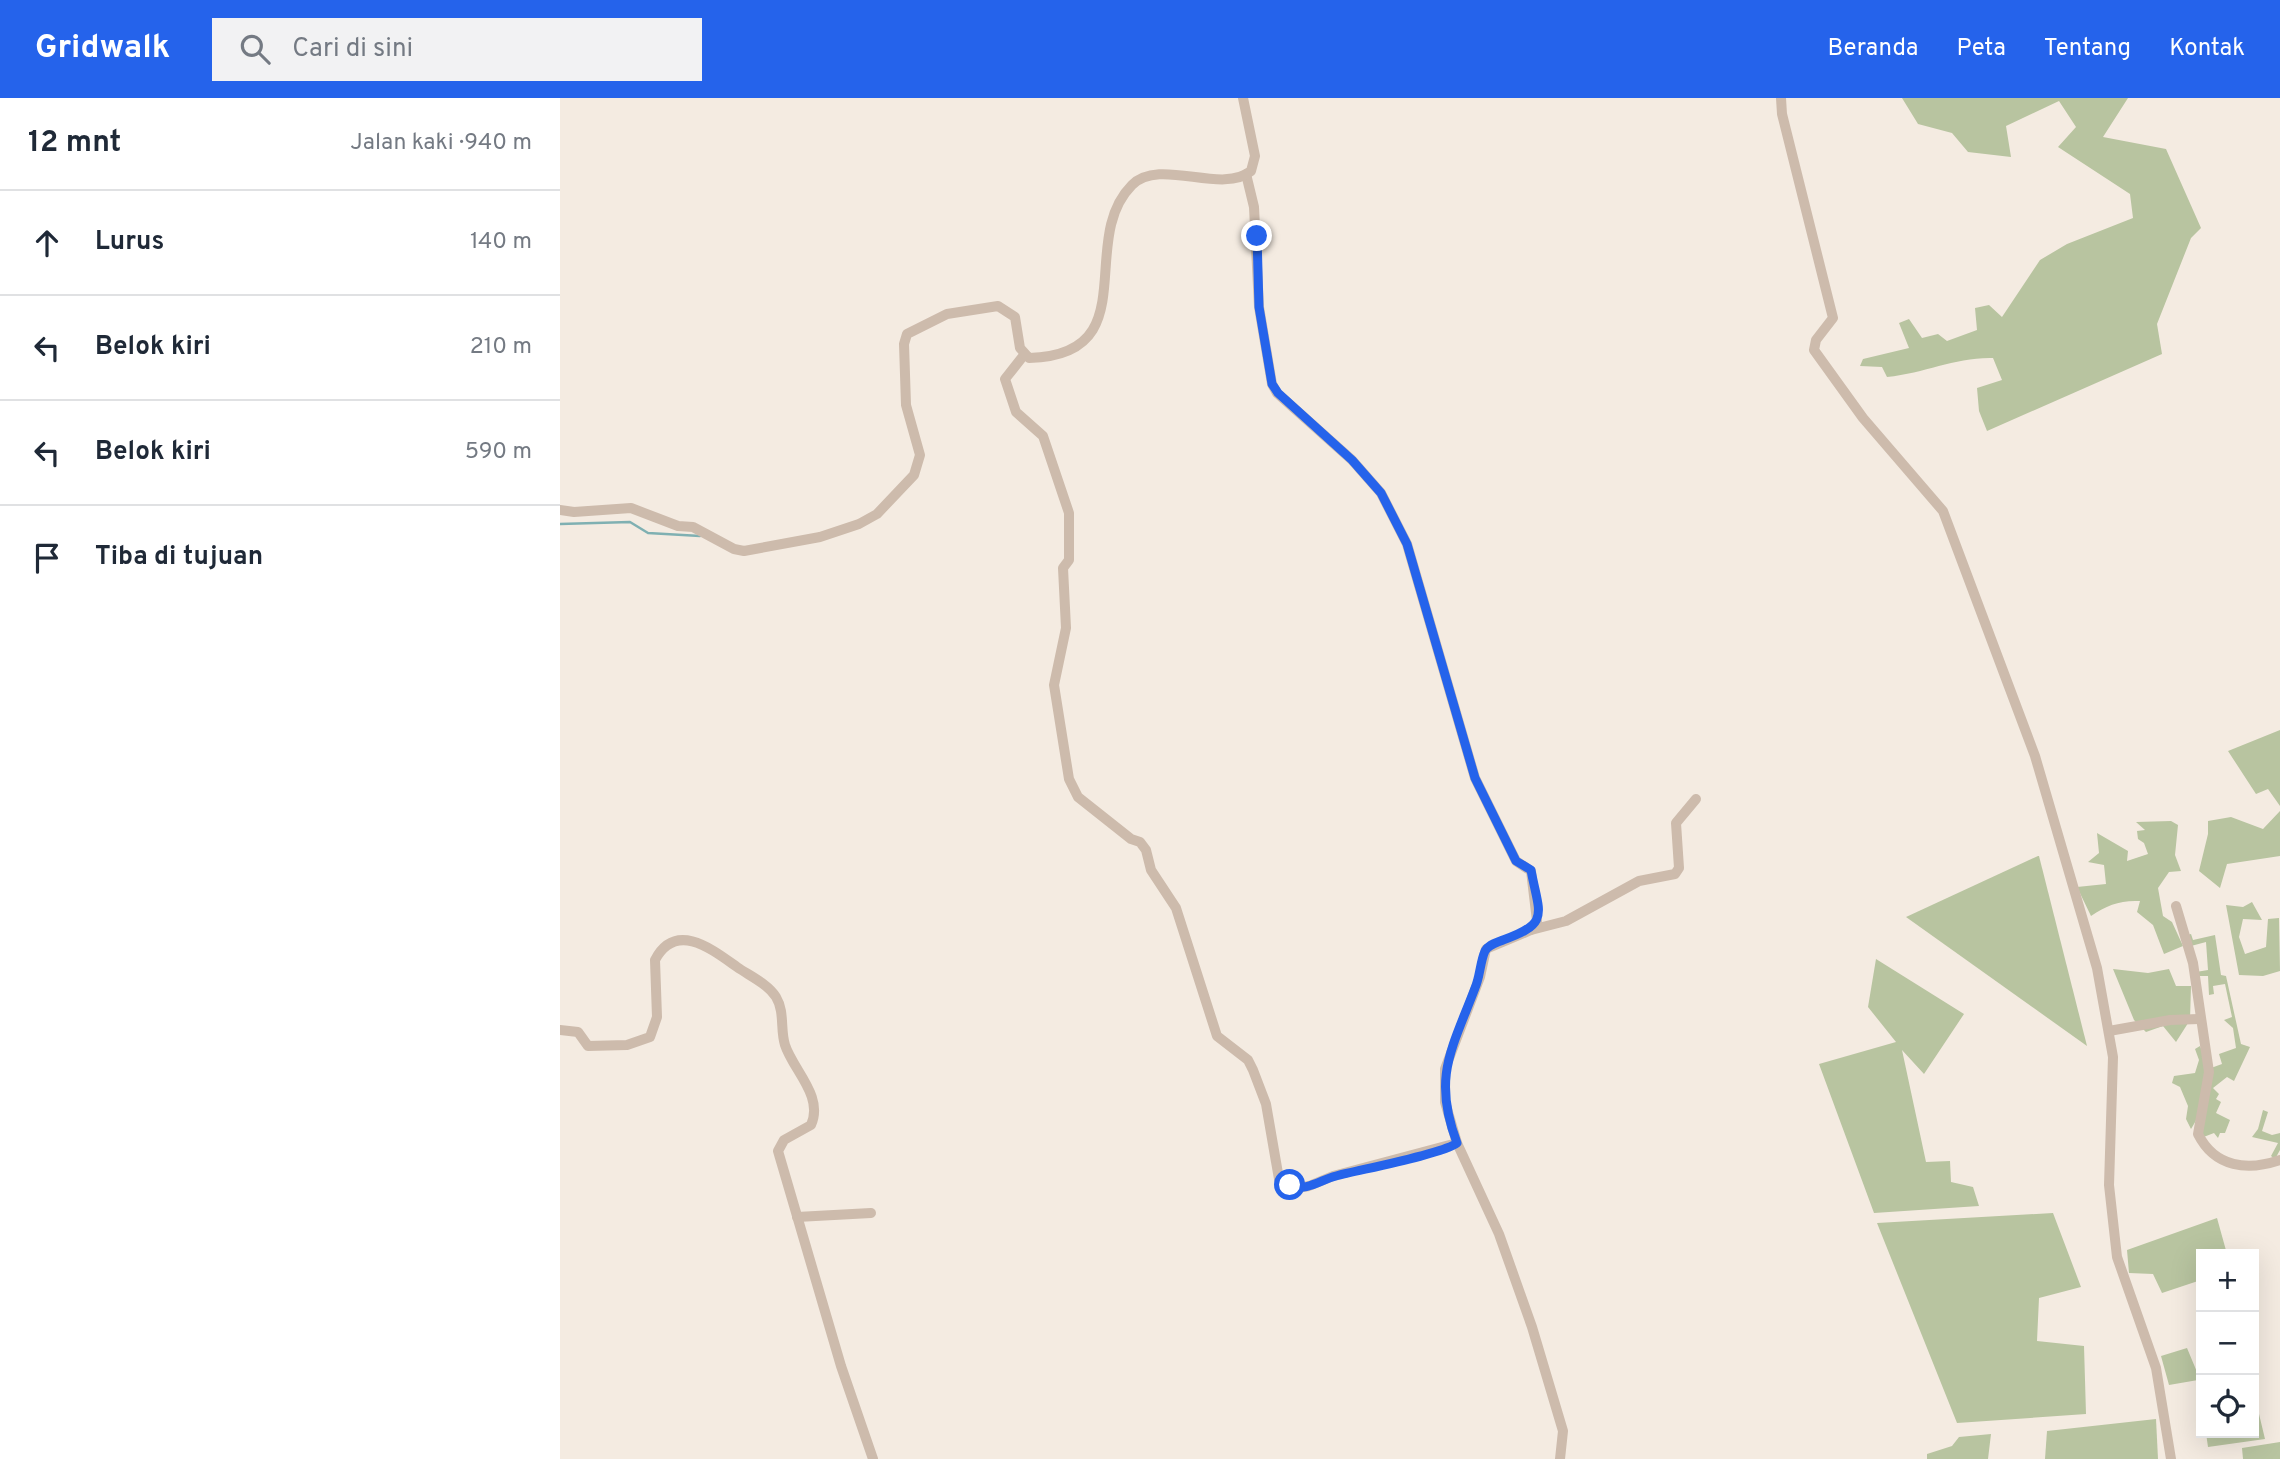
<!DOCTYPE html>
<html lang="id">
<meta charset="utf-8">
<style>
body{margin:0;font-family:Overpass,sans-serif;background:#f2f2f3;color:#1f2937}
.controls{position:absolute;right:21px;bottom:21px;display:grid;overflow:hidden;border-radius:0px;box-shadow:0 7px 28px #0002}
.controls button{width:63px;height:63px;display:grid;place-items:center;padding:0;border:0;border-bottom:2px solid #e0e1e3;background:#fff;color:#1f2937;font:35px sans-serif}
.stop{position:absolute;width:21px;height:21px;margin:-16px;border:5px solid #2563eb;border-radius:50%;background:#fff}
.stop.end{background:#2563eb;border-color:#fff;box-shadow:0 2px 7px #0008}
.list{margin:0;padding:0;list-style:none}
h2{display:flex;justify-content:space-between;align-items:center;height:91px;margin:0;padding:0 28px;font-size:30px}
h2 small{font-size:23px;font-weight:400;color:#747a83}
.list li{display:grid;grid-template-columns:46px 1fr auto;gap:21px;align-items:center;box-sizing:border-box;height:105px;padding:0 28px;border-top:2px solid #e0e1e3}
.list b{display:block;font-size:26px;white-space:nowrap}
.list em{font-size:23px;font-style:normal;color:#747a83}
.icon{flex:none;width:38px;height:38px;fill:none;stroke:currentColor;stroke-width:2;stroke-linecap:round;stroke-linejoin:round}
.map{position:relative;flex:none;width:1720px;height:1361px;overflow:hidden}
header{display:flex;align-items:center;gap:42px;box-sizing:border-box;height:98px;padding:0 35px;background:#2563eb;color:#fff}
header strong{font-size:33px}
nav{display:flex;gap:38px;margin-inline-start:auto;font-size:24px}
.search{width:490px;height:63px;background:#f2f2f3;display:flex;align-items:center;gap:18px;box-sizing:border-box;padding:0 24px;border-radius:0px;color:#747a83;font-size:26px}
main{display:flex}
aside{flex:1;background:#fff}
.map>svg:first-child{display:block}
.green{fill:#b8c4a0}
.lines{fill:none;stroke-linecap:round;stroke-linejoin:round}
.stream{stroke:#7fb0b2;stroke-width:2.5}
.minor{stroke:#cdbbac;stroke-width:10}
.route{stroke:#2563eb;stroke-width:9}
</style>
<header>
<strong>Gridwalk</strong>
<div class="search"><svg class="icon" aria-label="search" viewBox="0 0 24 24"><circle cx="10" cy="10" r="6"/><path d="M15 15l6 6"/></svg>Cari di sini</div>
<nav><a>Beranda</a><a>Peta</a><a>Tentang</a><a>Kontak</a></nav>
</header>
<main>
<aside>
<h2>12 mnt<small>Jalan kaki · 940 m</small></h2>
<ul class="list">
<li><svg class="icon" aria-label="ahead" viewBox="0 0 24 24"><path d="M12 20V5M6 11l6-6 6 6"/></svg><div><b>Lurus</b></div><em>140 m</em></li>
<li><svg class="icon" aria-label="left" viewBox="0 0 24 24"><path d="M17 20v-9H6M10 6l-5 5 5 5"/></svg><div><b>Belok kiri</b></div><em>210 m</em></li>
<li><svg class="icon" aria-label="left" viewBox="0 0 24 24"><path d="M17 20v-9H6M10 6l-5 5 5 5"/></svg><div><b>Belok kiri</b></div><em>590 m</em></li>
<li><svg class="icon" aria-label="arrive" viewBox="0 0 24 24"><path d="M6 21V4h12l-3 4 3 4H6"/></svg><div><b>Tiba di tujuan</b></div></li>
</ul>
</aside>
<div class="map">
<svg width="1720" height="1361" viewBox="0 0 1720 1361">
<rect width="100%" height="100%" fill="#f4ebe1"/>
<!-- green -->
<g class="green">
<path d="M 1342,0 L 1568,0 L 1543,39 L 1606,51 L 1641,130 L 1631,140 L 1597,226 L 1602,256 L 1427,333 L 1419,313 L 1417,290 L 1442,282 L 1433,260 C 1395,259 1366,275 1327,279 L 1322,269 L 1300,268 L 1303,261 L 1349,250 L 1339,225 L 1349,221 L 1362,240 L 1378,236 L 1387,243 L 1417,232 L 1415,210 L 1429,207 L 1442,219 L 1480,162 L 1507,146 L 1573,120 L 1570,96 L 1498,49 L 1516,29 L 1499,3 L 1446,28 L 1451,59 L 1408,54 L 1392,35 L 1358,26 Z"/>
<path d="M 1720,632 L 1720,708 L 1708,691 L 1696,696 L 1668,653 Z"/>
<path d="M 1720,713 L 1720,758 L 1667,766 L 1660,790 L 1639,773 L 1648,736 L 1648,723 L 1671,719 L 1703,731 Z"/>
<path d="M 1611,723 L 1618,727 L 1615,757 L 1621,773 L 1609,774 L 1598,790 L 1603,818 L 1612,824 L 1623,848 L 1604,856 L 1593,827 L 1577,814 L 1580,803 C 1560,802 1547,807 1531,818 L 1517,789 L 1546,786 L 1544,767 L 1528,764 L 1539,755 L 1537,735 L 1568,753 L 1567,763 L 1588,756 L 1584,745 L 1578,741 L 1577,733 L 1585,732 L 1576,724 Z"/>
<path d="M 1478,758 L 1479,758 L 1527,948 L 1346,819 Z"/>
<path d="M 1692,804 L 1702,822 L 1683,821 L 1679,839 L 1685,856 L 1706,849 L 1708,821 L 1719,820 L 1720,873 L 1703,878 L 1679,877 L 1666,807 L 1683,809 Z"/>
<path d="M 1631,836 L 1633,842 L 1655,837 L 1661,877 L 1666,878 L 1681,946 L 1690,949 L 1674,983 L 1667,979 L 1653,990 L 1659,996 L 1656,1001 L 1661,1004 L 1656,1015 L 1670,1022 L 1665,1035 L 1660,1035 L 1658,1040 L 1654,1035 L 1641,1040 L 1651,970 L 1662,966 L 1659,956 L 1676,950 L 1673,930 L 1664,922 L 1672,919 L 1665,886 L 1653,888 L 1654,896 L 1649,897 L 1648,878 L 1637,878 L 1636,874 L 1648,872 L 1646,844 L 1631,848 L 1627,837 Z"/>
<path d="M 1316,861 L 1404,916 L 1364,976 L 1342,952 L 1366,1064 L 1390,1063 L 1391,1084 L 1413,1089 L 1419,1108 L 1314,1115 L 1259,966 L 1336,944 L 1308,909 Z"/>
<path d="M 1553,871 L 1588,875 L 1609,871 L 1616,888 L 1631,888 L 1630,922 L 1616,944 L 1603,928 L 1586,934 L 1574,922 Z"/>
<path d="M 1640,948 C 1651,975 1647,1007 1631,1031 L 1626,1021 L 1628,1008 L 1620,989 L 1612,985 L 1614,978 L 1635,975 L 1639,962 L 1635,951 Z"/>
<path d="M 1703,1012 L 1708,1014 L 1702,1033 L 1712,1037 L 1720,1035 L 1720,1052 L 1715,1061 L 1711,1058 L 1718,1045 L 1692,1039 L 1698,1031 Z"/>
<path d="M 1493,1115 L 1521,1189 L 1479,1200 L 1477,1243 L 1524,1248 L 1526,1316 L 1397,1325 L 1317,1125 Z"/>
<path d="M 1657,1120 L 1667,1156 L 1641,1156 L 1641,1182 L 1602,1195 L 1593,1176 L 1569,1175 L 1567,1152 Z"/>
<path d="M 1627,1250 L 1637,1274 L 1641,1273 L 1641,1303 L 1638,1282 L 1609,1287 L 1601,1258 Z"/>
<path d="M 1694,1295 L 1705,1341 L 1648,1349 L 1646,1335 L 1694,1335 Z"/>
<path d="M 1596,1321 L 1598,1361 L 1485,1361 L 1487,1333 Z"/>
<path d="M 1431,1336 L 1428,1361 L 1367,1361 L 1367,1356 L 1392,1348 L 1399,1339 Z"/>
<path d="M 1720,1344 L 1720,1361 L 1683,1361 L 1682,1350 Z"/>
</g>
<g class="lines">
<!-- stream -->
<path class="stream" d="M 0,426 L 70,424 L 88,435 L 140,438"/>
<!-- minor -->
<g class="minor">
<path d="M 1221,0 L 1222,16 L 1273,220 L 1256,242 L 1254,252 L 1303,320 L 1383,413 L 1475,658 L 1537,870 L 1553,959 L 1549,1087 L 1557,1159 L 1596,1270 L 1611,1361"/>
<path d="M 686,76 L 694,109 L 699,209 L 712,286 L 717,295 L 792,362 L 821,395 L 847,446 L 915,680 L 956,763 L 971,773 L 977,823 L 971,832 L 926,851 L 920,879 L 885,971 L 885,1004 L 897,1045 L 939,1136 L 972,1229 L 1003,1333 L 1000,1361"/>
<path d="M 464,257 L 445,281 L 456,314 L 483,338 L 509,415 L 509,462 L 503,470 L 506,530 L 494,587 L 509,681 L 518,699 L 571,741 L 580,744 L 586,752 L 591,772 L 616,810 L 657,938 L 688,962 L 693,972 L 706,1006 L 719,1081 L 725,1086 L 737,1090 L 749,1088 L 773,1078 L 897,1045"/>
<path d="M 0,412 L 14,414 L 71,410 L 118,428 L 133,429 L 174,451 L 184,453 L 260,439 L 299,426 L 317,416 L 354,377 L 360,357 L 346,307 L 344,246 L 347,236 L 387,216 L 438,208 L 455,219 L 460,250 L 469,260 C 587,257 516,143 572,87 C 600,59 661,97 691,73 L 695,58 L 683,0"/>
<path d="M 1616,808 L 1633,865 L 1649,974 L 1638,1036 C 1655,1070 1688,1073 1720,1062"/>
<path d="M 971,832 L 1006,823 L 1079,783 L 1115,776 L 1119,770 L 1116,725 L 1136,701"/>
<path d="M 0,932 L 18,934 L 28,948 L 67,947 L 90,939 L 97,919 L 95,862 C 116,822 153,852 177,869 C 190,878 208,886 216,899 C 225,914 220,931 225,947 C 233,972 264,998 251,1027 L 224,1042 L 218,1053 L 281,1268 L 313,1361"/>
<path d="M 1549,933 L 1610,922 L 1639,921"/>
<path d="M 237,1119 L 311,1115"/>
</g>
</g>
<g class="lines">
<!-- route -->
<path class="route" d="M 697,138 L 699,209 L 712,286 L 718,295 L 792,362 L 821,395 L 847,446 L 915,680 L 956,763 L 971,772 C 979,816 991,825 943,842 C 936,845 929,846 925,853 C 920,864 920,879 915,890 C 892,951 872,979 897,1045 C 883,1056 798,1072 776,1078 C 760,1082 747,1094 730,1087"/>
</g>
</svg>
<div class="controls">
<button>+</button>
<button>−</button>
<button><svg class="icon" aria-label="locate" viewBox="0 0 24 24"><circle cx="12" cy="12" r="6"/><path d="M12 2v4M12 18v4M2 12h4M18 12h4"/></svg></button>
</div>
<div class="stop" style="left:730px;top:1087px"></div>
<div class="stop end" style="left:697px;top:138px"></div>
</div>
</main>
